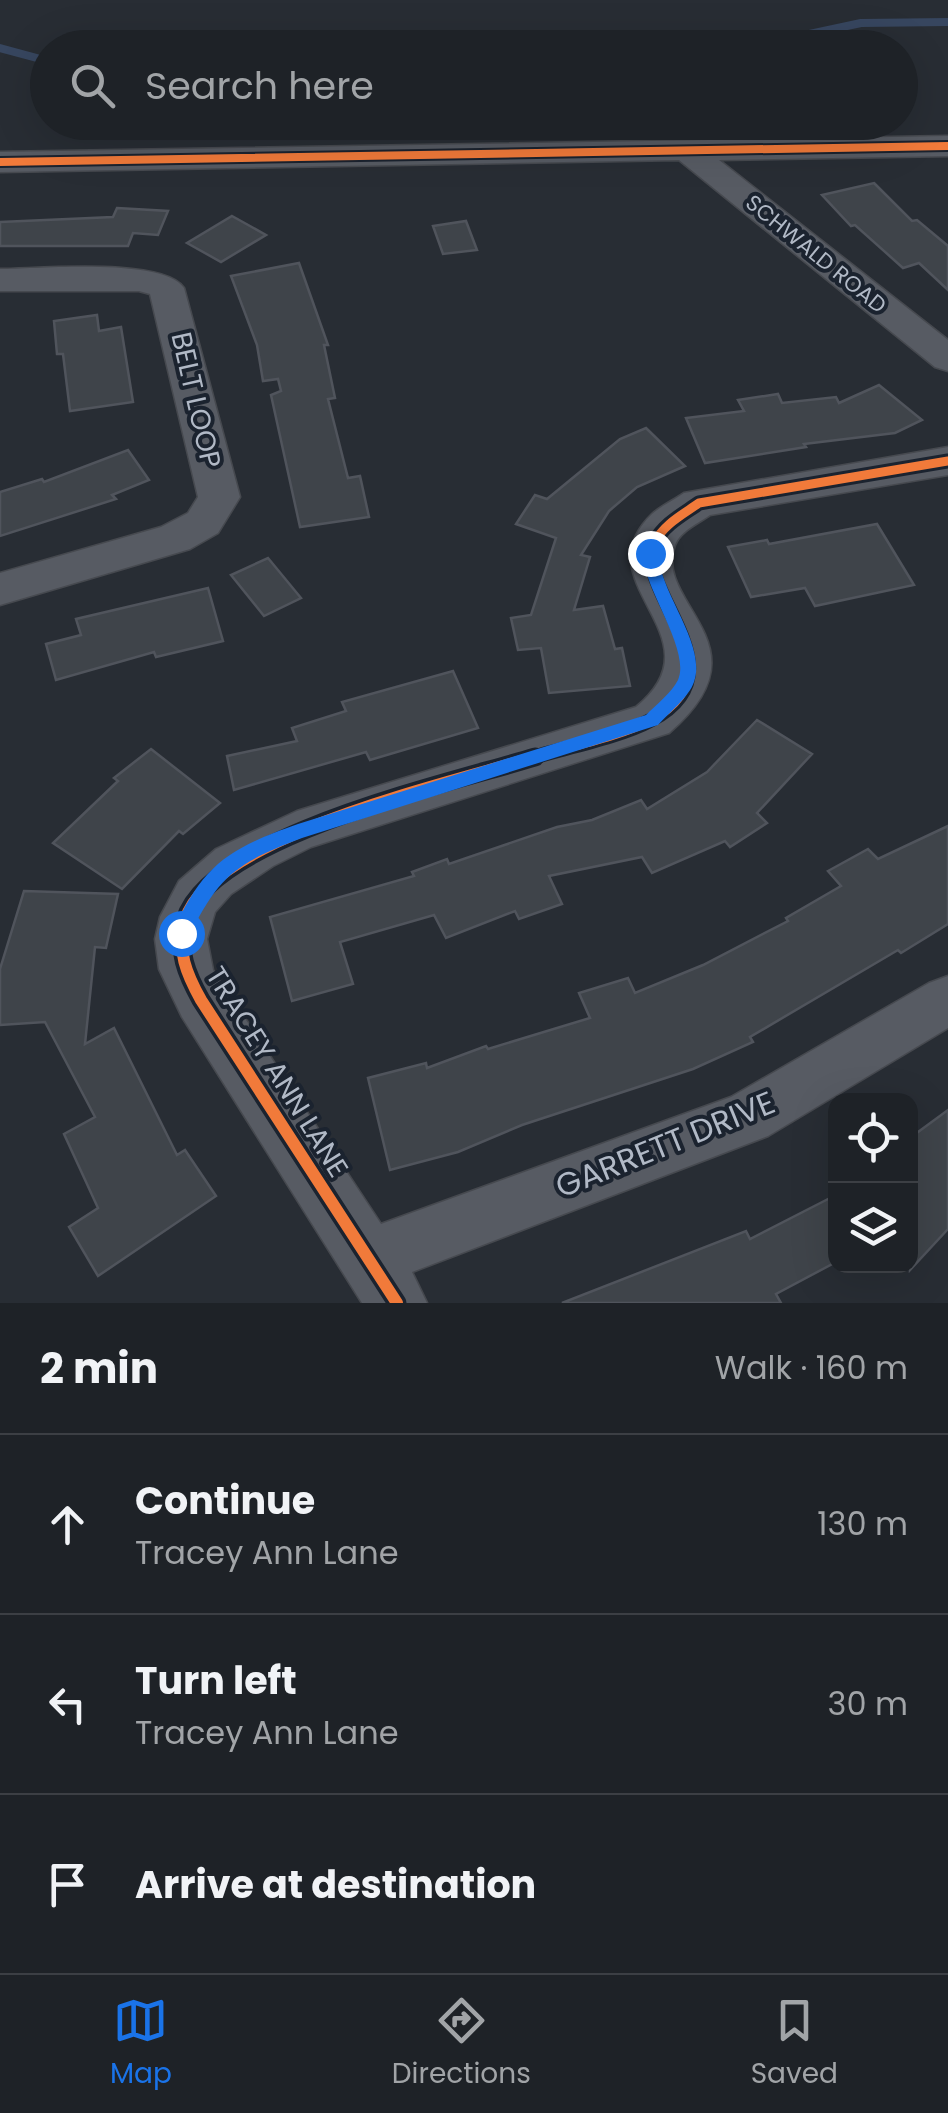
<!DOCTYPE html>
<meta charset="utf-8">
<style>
body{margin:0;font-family:Poppins,sans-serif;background:#2b2f33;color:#f1f3f6}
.controls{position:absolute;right:30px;bottom:30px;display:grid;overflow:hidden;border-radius:20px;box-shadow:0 10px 40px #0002}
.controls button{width:90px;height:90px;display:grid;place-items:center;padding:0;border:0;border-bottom:2px solid #3c3f44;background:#1e2227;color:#f1f3f6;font:50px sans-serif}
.stop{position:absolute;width:30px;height:30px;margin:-22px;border:8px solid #1a73e8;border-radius:50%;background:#fff}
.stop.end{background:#1a73e8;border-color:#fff;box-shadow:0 2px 10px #0008}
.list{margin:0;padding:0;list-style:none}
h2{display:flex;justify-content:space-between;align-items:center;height:130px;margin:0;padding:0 40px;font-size:42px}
h2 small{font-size:32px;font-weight:400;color:#a1a4a7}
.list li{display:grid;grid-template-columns:65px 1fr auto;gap:30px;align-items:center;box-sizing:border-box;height:180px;padding:0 40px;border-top:2px solid #3c3f44}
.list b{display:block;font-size:38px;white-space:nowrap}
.list p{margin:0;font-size:32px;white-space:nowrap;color:#a1a4a7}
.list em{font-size:32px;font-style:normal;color:#a1a4a7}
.icon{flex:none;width:55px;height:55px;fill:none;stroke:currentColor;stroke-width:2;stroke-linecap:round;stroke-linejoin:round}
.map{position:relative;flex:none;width:948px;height:1303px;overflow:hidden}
.search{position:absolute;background:#1e2227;box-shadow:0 10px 40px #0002;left:30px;right:30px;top:30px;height:110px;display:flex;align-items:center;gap:25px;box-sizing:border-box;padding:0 35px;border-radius:55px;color:#a1a4a7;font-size:38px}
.sheet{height:670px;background:#1e2227}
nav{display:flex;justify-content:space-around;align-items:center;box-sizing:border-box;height:140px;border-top:2px solid #3c3f44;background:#1e2227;font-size:28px;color:#a1a4a7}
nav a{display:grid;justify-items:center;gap:5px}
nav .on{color:#1a73e8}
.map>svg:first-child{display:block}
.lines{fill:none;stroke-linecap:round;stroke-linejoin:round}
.stream{stroke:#37465f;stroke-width:8}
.building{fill:#3f444a;stroke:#50545c;stroke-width:2.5}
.minor-casing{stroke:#46494f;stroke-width:3}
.minor{fill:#575b63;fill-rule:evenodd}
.cycleway-far2-casing{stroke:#1b232f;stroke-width:12}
.cycleway-far1-casing{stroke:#1b232f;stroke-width:15}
.cycleway-casing{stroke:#1b232f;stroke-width:19}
.cycleway-far2{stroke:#f17a3a;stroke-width:8}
.cycleway-far1{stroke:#f17a3a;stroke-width:9}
.cycleway{stroke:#f17a3a;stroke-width:12}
.route{fill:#1a73e8}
.labels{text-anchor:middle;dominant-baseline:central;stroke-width:8;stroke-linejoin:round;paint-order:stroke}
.far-street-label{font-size:22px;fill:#b1b9c6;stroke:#1b232f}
.street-label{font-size:28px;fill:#b1b9c6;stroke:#1b232f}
.near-street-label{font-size:32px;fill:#b1b9c6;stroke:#1b232f}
</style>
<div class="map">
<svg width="948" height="1303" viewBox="0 0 948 1303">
<rect width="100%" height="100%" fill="#282d34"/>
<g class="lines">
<!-- stream -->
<g class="stream">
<path d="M 0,48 L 48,61"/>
<path d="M 744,48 L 861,23 L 948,22"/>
<path d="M 212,122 L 226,128 L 269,122"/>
</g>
</g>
<!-- building -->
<g class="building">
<path d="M 874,183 L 912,221 L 917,220 L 948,246 L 948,290 L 919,263 L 903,268 L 855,225 L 851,226 L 822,195 Z"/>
<path d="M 117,208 L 168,211 L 158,235 L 133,233 L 128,246 L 0,246 L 0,222 L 113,217 Z"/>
<path d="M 232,216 L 266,235 L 221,262 L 187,243 Z"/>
<path d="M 466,221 L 477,250 L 443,254 L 433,226 Z"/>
<path d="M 299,263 L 328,345 L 324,345 L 335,398 L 328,399 L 348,478 L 360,476 L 369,517 L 300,527 L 271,395 L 281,391 L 278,379 L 263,381 L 257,345 L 231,276 Z"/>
<path d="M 97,315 L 99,331 L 121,327 L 133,402 L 70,411 L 63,354 L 57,354 L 54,321 Z"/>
<path d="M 879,385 L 922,420 L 895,433 L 804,444 L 806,447 L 705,463 L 686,418 L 744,411 L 738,400 L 778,394 L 782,403 L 836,397 L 839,403 Z"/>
<path d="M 646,428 L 685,466 L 637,487 L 609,511 L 581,555 L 590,557 L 574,610 L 603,606 L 615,649 L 622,648 L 630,686 L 549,693 L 541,648 L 518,650 L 511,618 L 531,615 L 556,538 L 516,524 L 535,495 L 547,499 L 620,439 Z"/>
<path d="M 128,450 L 149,480 L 112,495 L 116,499 L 0,536 L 0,492 L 42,479 L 44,482 Z"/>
<path d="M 877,524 L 914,585 L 815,606 L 805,588 L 751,597 L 728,547 L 767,540 L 769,544 Z"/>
<path d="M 268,558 L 301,598 L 264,616 L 231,575 Z"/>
<path d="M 208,588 L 223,641 L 156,657 L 154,652 L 56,680 L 46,644 L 81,635 L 76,619 Z"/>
<path d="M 453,671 L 478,728 L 370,760 L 366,752 L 234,790 L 227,756 L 297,741 L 292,728 L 346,711 L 342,702 Z"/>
<path d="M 757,720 L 812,754 L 757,813 L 767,823 L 730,847 L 725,841 L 652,873 L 642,857 L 549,876 L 562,904 L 519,919 L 515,911 L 446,938 L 434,915 L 340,942 L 353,984 L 292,1001 L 270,917 L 414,876 L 412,872 L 447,859 L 449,864 L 557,827 L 592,820 L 641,800 L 647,809 L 707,772 Z"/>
<path d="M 151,749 L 220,803 L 183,834 L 179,831 L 122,889 L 53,843 L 118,781 L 114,778 Z"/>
<path d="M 948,826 L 948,924 L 901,953 L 898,950 L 750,1037 L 753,1042 L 693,1069 L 522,1125 L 458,1152 L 390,1170 L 368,1078 L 426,1063 L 427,1068 L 486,1046 L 488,1049 L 590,1018 L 579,993 L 628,978 L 635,993 L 703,965 L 788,921 L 786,918 L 841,886 L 828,871 L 868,849 L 878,859 Z"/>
<path d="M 24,891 L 118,894 L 106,948 L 95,947 L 85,1044 L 114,1028 L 177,1155 L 185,1150 L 216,1196 L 98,1276 L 69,1227 L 98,1208 L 64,1134 L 95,1117 L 45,1022 L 0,1025 L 0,969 Z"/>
<path d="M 948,1110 L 948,1229 L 910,1270 L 910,1138 Z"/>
<path d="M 836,1195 L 836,1262 L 776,1294 L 781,1303 L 562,1303 L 746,1231 L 750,1239 Z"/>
</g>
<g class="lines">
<defs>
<g id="minor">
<path d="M 948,136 L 948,156 L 719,160 L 948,340 L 948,371 L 935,367 L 679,160 L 0,172 L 0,152 Z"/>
<path d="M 0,269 C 38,269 163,257 184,288 L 240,497 L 218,533 L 190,549 L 0,605 L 0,573 L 161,527 L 188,513 L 198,497 L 150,294 L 139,291 L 0,291 Z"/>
<path d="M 948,447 L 948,475 L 710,515 C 699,523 680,531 675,545 C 652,604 772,645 669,733 L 311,847 L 273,866 L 231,894 L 215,912 L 207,939 L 213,970 L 381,1224 L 731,1097 L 929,983 L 948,976 L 948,1028 L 768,1136 L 412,1272 L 427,1303 L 362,1303 L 182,1017 L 159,969 L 155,939 L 160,917 L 179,881 L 216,849 L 297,811 L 636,707 C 723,636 580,584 652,514 C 661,506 674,500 684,493 Z"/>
</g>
</defs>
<!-- minor casing -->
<use href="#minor" class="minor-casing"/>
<!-- minor -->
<use href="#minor" class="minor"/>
<defs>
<path id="cycleway-far2" d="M 0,162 L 948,146"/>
<path id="cycleway-far1" d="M 527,759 C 563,748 620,737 651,720 C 744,671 633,590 654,543 C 664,524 682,515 699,503 L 948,461"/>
<path id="cycleway" d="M 397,1303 L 201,1000 C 187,975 176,950 185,920 C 210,836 454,782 535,757"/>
</defs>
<!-- cycleway-far2 casing -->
<use href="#cycleway-far2" class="cycleway-far2-casing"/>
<!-- cycleway-far1 casing -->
<use href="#cycleway-far1" class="cycleway-far1-casing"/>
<!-- cycleway casing -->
<use href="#cycleway" class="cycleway-casing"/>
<!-- cycleway-far2 -->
<use href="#cycleway-far2" class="cycleway-far2"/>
<!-- cycleway-far1 -->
<use href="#cycleway-far1" class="cycleway-far1"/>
<!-- cycleway -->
<use href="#cycleway" class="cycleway"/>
</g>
<!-- route -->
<path class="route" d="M 650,547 L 658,553 C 660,594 707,644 694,682 C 689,697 669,713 658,725 L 302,838 C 237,863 218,875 188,939 L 175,939 L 172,933 C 203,865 227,849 298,824 L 646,715 C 656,705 672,692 678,680 C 691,650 644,589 642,553 Z"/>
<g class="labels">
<!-- far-street labels -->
<g class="far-street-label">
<text transform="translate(816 254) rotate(39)">SCHWALD ROAD</text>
</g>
<!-- street labels -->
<g class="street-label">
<text transform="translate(196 400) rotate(77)">BELT LOOP</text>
<text transform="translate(277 1072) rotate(58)">TRACEY ANN LANE</text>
</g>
<!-- near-street labels -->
<g class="near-street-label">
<text transform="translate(665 1144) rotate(-22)">GARRETT DRIVE</text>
</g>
</g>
</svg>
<div class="controls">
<button><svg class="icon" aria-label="locate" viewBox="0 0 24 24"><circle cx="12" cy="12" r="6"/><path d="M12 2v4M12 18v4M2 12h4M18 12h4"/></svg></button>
<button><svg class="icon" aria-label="layers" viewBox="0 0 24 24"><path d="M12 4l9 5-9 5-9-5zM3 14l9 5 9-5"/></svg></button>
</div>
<div class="stop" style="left:181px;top:933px"></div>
<div class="stop end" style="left:650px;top:553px"></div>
<div class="search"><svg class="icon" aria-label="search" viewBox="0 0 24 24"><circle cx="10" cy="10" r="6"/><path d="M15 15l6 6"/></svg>Search here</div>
</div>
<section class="sheet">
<h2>2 min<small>Walk · 160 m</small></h2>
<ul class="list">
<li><svg class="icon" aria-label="ahead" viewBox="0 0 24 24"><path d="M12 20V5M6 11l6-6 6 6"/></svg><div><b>Continue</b><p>Tracey Ann Lane</p></div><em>130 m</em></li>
<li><svg class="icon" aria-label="left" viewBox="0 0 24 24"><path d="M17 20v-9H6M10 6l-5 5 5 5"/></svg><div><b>Turn left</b><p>Tracey Ann Lane</p></div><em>30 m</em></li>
<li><svg class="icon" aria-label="arrive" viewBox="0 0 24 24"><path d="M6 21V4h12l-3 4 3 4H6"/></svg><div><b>Arrive at destination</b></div></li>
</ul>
</section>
<nav>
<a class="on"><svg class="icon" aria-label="map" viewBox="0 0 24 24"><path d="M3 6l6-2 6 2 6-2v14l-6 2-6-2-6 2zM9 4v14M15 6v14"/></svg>Map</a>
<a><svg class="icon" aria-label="directions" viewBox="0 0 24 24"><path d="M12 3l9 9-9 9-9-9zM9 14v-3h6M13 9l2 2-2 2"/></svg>Directions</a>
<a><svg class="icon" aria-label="saved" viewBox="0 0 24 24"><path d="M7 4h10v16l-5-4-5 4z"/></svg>Saved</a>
</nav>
